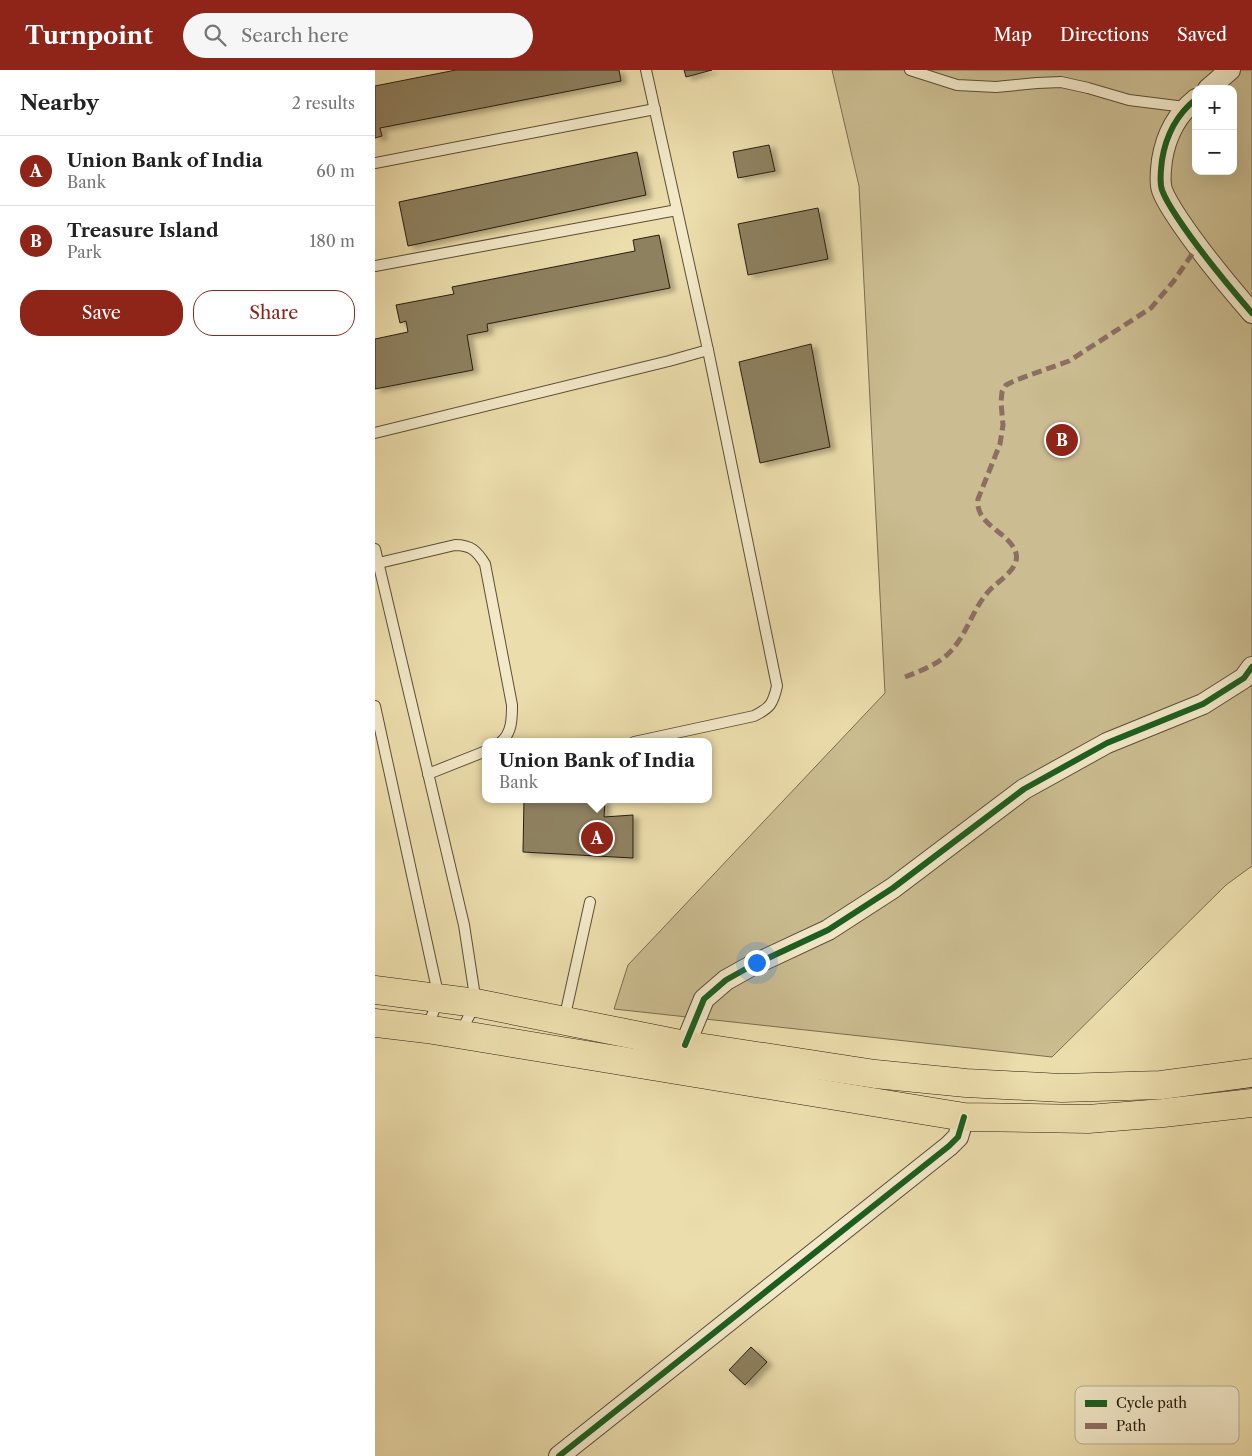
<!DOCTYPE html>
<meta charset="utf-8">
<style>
body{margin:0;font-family:"Libre Caslon Text",serif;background:#f6f6f6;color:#222}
.controls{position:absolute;right:15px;top:15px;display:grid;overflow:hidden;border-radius:10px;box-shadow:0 5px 20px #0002}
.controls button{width:45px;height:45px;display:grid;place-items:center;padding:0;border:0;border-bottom:1px solid #e0e0e0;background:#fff;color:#222;font:25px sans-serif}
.you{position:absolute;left:381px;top:892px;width:18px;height:18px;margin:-12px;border:4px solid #fff;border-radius:50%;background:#1a73e8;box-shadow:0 0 0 8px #1a73e833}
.badge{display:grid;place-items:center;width:32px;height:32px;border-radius:50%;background:#8f2418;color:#fff;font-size:16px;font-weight:700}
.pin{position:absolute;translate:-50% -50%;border:2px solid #fff;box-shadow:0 1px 5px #0006}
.popup{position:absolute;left:107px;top:668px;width:230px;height:65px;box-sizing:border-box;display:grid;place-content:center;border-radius:10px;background:#fff;filter:drop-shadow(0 1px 4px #0005);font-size:16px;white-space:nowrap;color:#767676}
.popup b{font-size:19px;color:#222}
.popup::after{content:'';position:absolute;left:50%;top:100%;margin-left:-10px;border:10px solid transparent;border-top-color:#fff}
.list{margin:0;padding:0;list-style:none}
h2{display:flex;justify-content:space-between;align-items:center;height:65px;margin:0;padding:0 20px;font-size:21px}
h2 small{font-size:16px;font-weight:400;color:#767676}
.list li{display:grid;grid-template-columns:32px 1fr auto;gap:15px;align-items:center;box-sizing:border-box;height:70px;padding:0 20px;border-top:1px solid #e0e0e0}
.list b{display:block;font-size:19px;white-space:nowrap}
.list p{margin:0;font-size:16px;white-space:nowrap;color:#767676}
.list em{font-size:16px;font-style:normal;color:#767676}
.actions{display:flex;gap:10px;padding:15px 20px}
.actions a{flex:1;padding:11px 0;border:1px solid #8f2418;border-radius:20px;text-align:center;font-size:18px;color:#8f2418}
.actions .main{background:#8f2418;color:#fff}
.icon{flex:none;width:28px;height:28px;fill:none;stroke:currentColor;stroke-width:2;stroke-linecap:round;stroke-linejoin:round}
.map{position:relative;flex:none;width:877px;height:1386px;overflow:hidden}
header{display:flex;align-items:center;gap:30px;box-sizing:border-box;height:70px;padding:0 25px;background:#8f2418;color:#fff}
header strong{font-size:24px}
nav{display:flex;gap:28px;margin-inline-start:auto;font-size:18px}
.search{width:350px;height:45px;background:#f6f6f6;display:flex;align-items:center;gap:12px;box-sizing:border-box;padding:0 18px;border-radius:28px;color:#767676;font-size:19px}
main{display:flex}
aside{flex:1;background:#fff}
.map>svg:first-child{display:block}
.green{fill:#cbbd91;stroke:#7a6e50;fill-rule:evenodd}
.building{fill:#8e8161;stroke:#291e0f;filter:url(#shadow)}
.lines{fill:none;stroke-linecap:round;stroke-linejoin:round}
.lane-casing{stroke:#5a4e36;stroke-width:12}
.street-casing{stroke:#5a4e36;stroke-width:22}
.primary-casing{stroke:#291e0f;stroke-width:29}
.lane{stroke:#f3e9c9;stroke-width:10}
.street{stroke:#f3e9c9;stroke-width:20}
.primary{stroke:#ecddac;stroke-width:28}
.quiet{stroke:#8d6e63;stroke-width:5;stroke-dasharray:10 5;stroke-linecap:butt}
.cycleway-casing{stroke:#f3e9c9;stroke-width:9}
.cycleway{stroke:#1b5e20;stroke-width:6}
.key{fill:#f3e9c9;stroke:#b6ac91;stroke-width:1}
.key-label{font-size:14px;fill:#291e0f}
</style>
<header>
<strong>Turnpoint</strong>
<div class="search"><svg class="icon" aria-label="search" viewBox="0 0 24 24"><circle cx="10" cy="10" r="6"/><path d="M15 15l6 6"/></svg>Search here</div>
<nav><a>Map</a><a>Directions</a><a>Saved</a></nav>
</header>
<main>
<aside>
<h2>Nearby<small>2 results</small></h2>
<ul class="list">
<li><span class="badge">A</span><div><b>Union Bank of India</b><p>Bank</p></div><em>60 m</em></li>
<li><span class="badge">B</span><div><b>Treasure Island</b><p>Park</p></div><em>180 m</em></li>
</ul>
<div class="actions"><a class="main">Save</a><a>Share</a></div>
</aside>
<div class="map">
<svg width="877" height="1386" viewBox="0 0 877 1386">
<defs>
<filter id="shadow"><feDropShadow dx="5.5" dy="3" stdDeviation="2.5" flood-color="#0004"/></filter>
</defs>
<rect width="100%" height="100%" fill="#ecddac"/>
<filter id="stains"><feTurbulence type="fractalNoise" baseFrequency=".004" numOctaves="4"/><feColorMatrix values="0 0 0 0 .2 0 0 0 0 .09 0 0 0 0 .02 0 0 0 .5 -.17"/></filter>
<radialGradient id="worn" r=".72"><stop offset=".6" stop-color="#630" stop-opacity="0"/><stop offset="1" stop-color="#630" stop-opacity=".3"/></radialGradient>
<!-- green -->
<path class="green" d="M 457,0 L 877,0 L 877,796 L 851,815 L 677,987 L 239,939 L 253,895 L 510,623 L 484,116 ZM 821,19 L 858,19 L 858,101 L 821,101 Z"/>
<!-- building -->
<g class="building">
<path d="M 81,0 L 244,0 L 246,11 L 5,58 L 7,66 L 0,68 L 0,16 Z"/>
<path d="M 309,0 L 337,0 L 311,7 Z"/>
<path d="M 394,75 L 400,101 L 363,108 L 358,82 Z"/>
<path d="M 262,82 L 271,125 L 33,176 L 24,132 Z"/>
<path d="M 443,138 L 453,189 L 373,205 L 363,154 Z"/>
<path d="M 284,165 L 295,218 L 112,254 L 113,261 L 92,265 L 98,300 L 0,319 L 0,269 L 33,262 L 31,251 L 25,253 L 21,235 L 79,224 L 77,217 L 260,181 L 258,170 Z"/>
<path d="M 436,274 L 455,377 L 385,393 L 364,292 Z"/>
<path d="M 149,729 L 214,729 L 230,731 L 229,747 L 258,745 L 258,788 L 148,782 Z"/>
<path d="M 376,1277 L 392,1292 L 370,1315 L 354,1300 Z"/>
</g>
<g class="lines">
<defs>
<g id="lane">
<path d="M 535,0 L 582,15 L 621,17 L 662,13 L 686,12 L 713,18 L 754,30 L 810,37"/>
<path d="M 0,93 L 280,39"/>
<path d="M 0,196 L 302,140"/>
<path d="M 0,363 L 294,291 L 333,280 L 271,0"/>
<path d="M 0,479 L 89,855 L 101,933 L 85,963"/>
<path d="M 0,494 L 80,475 C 96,475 102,481 110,494 L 137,635 C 137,648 137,663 126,672"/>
<path d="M 0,636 L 64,928 L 52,958"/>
<path d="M 259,672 L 379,646 C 395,638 398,634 402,616 L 333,280"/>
<path d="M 53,704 L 111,681"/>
<path d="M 189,950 L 215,832"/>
</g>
<g id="street">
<path d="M 833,19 L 855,0"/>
<path d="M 821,29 C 801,45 791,65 787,90 C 786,100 784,111 787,120 C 791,131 798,141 804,150 C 826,183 851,213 877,243"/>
<path d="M 310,975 L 329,929 L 351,910 L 376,896 L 453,860 L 518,818 L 649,719 L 732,673 L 828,634 L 869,608 L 877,597"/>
<path d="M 184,1386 L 574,1076 L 583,1067 L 589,1047"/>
</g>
<g id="primary">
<path d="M 0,920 L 101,933 L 310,975 L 500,1004 L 591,1013 L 687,1018 L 786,1015 L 877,1003"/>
<path d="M 0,953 L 52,959 L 589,1047 L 713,1049 L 788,1043 L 877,1033"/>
</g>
</defs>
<!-- lane casing -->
<use href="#lane" class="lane-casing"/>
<!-- street casing -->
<use href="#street" class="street-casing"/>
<!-- primary casing -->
<use href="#primary" class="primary-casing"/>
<!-- lane -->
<use href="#lane" class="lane"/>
<!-- street -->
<use href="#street" class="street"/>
<!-- primary -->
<use href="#primary" class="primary"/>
<!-- quiet -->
<path class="quiet" d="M 530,607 C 545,601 562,595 574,583 C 592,565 597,540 613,522 C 622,511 645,500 641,483 C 634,461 600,456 603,429 L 625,374 L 628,355 L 626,332 L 627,322 L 631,315 L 641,310 L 694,291 L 776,238 L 798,212 L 822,177"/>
<defs>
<g id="cycleway">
<path d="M 821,29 C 801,45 791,65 787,90 C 786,100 784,111 787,120 C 791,131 798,141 804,150 C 826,183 851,213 877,243"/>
<path d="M 310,975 L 329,929 L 351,910 L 376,896 L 453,860 L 518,818 L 649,719 L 732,673 L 828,634 L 869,608 L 877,597"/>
<path d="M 184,1386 L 574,1076 L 583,1067 L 589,1047"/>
</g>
</defs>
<!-- cycleway casing -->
<use href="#cycleway" class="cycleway-casing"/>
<!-- cycleway -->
<use href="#cycleway" class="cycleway"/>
</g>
<!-- legend -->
<rect x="700" y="1316" width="164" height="58" rx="8" class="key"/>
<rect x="710" y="1330" width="22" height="7" fill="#1b5e20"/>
<rect x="710" y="1353" width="22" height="6" fill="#8d6e63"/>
<g class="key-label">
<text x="741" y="1338">Cycle path</text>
<text x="741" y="1361">Path</text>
</g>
<rect width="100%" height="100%" filter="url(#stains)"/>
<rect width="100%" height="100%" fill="url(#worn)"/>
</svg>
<div class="controls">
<button>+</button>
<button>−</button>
</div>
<div class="you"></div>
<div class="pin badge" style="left:222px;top:768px">A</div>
<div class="popup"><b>Union Bank of India</b>Bank</div>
<div class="pin badge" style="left:687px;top:370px">B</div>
</div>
</main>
